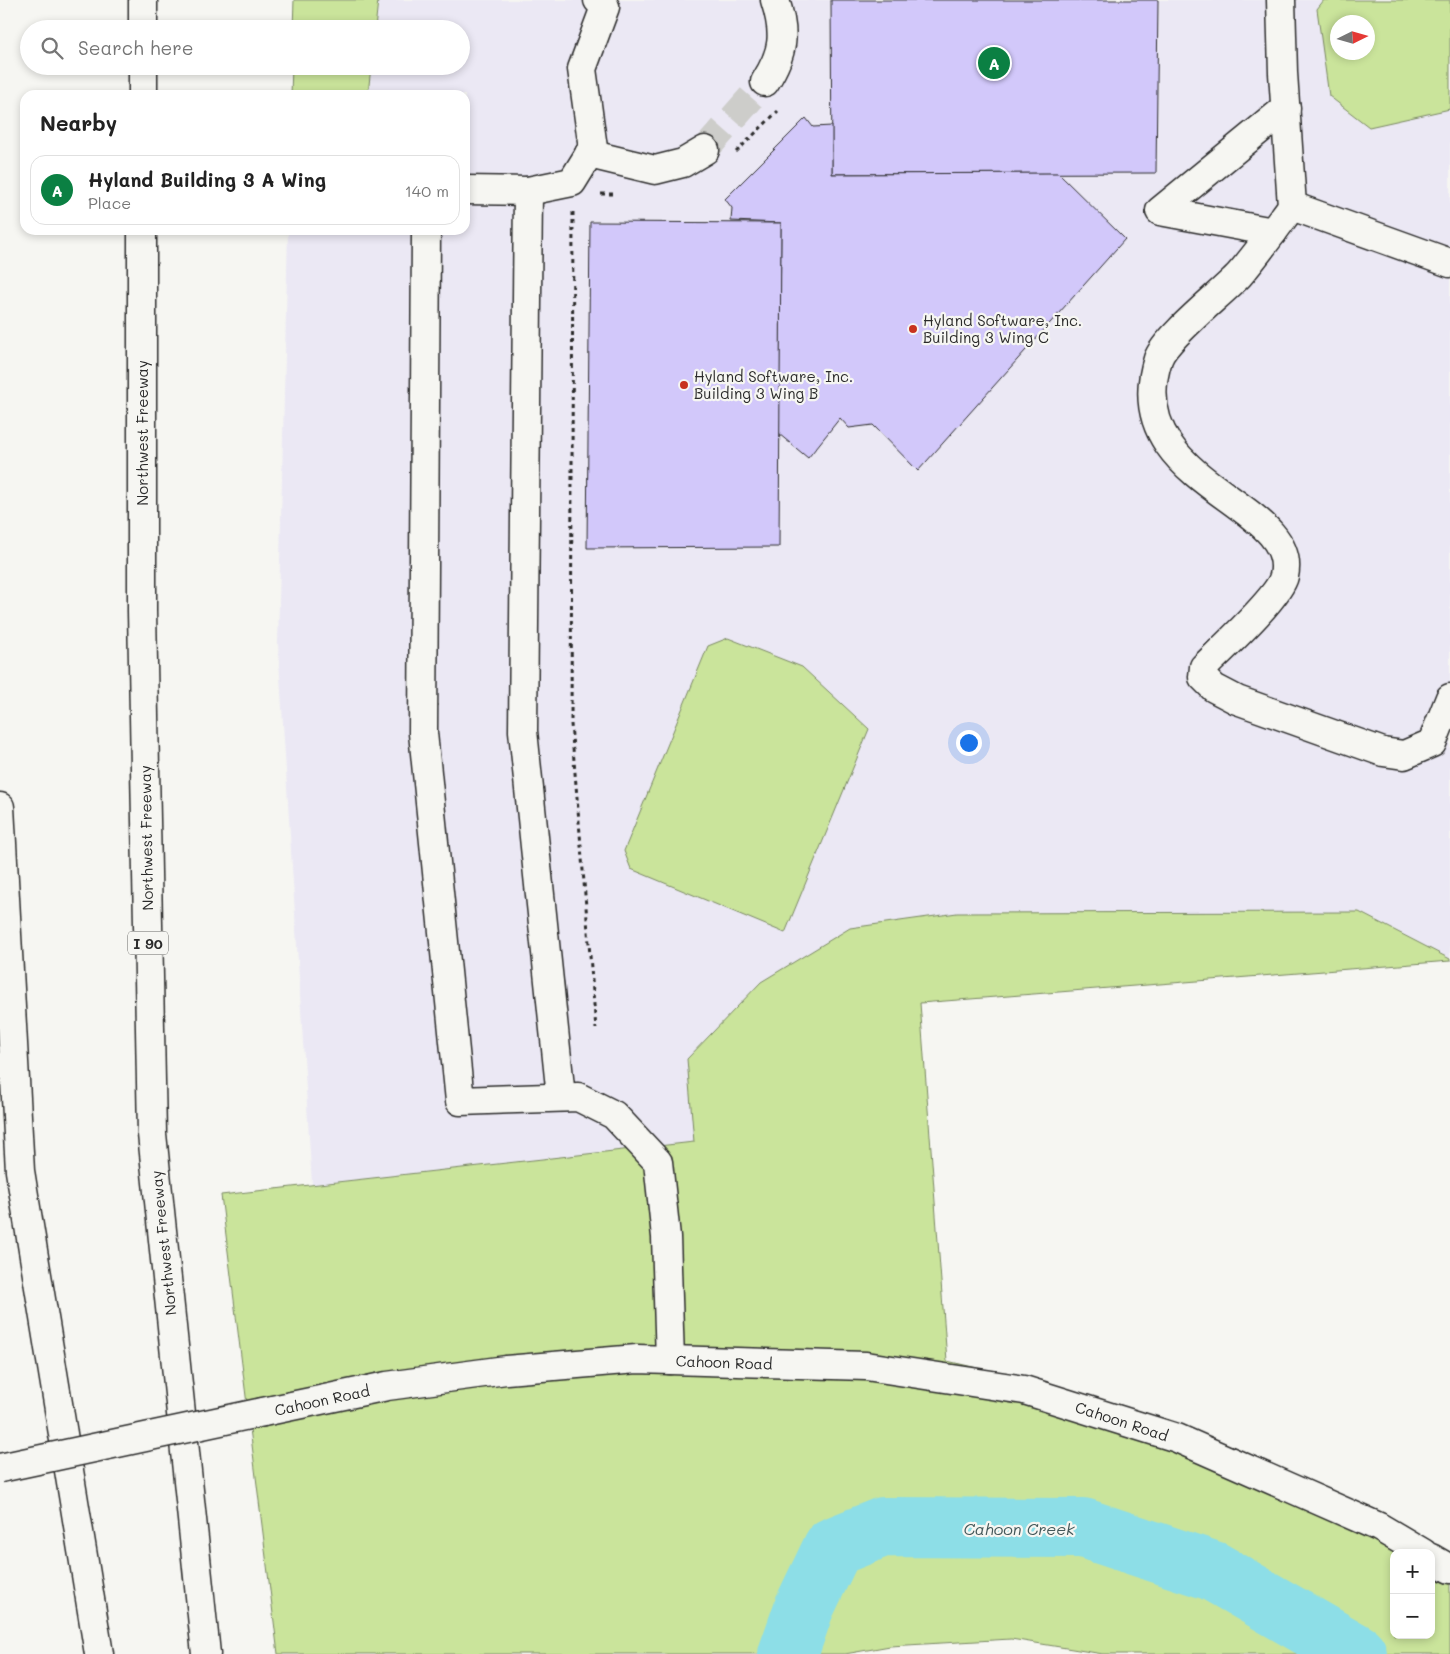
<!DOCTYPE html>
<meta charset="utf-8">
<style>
body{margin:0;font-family:Mali,sans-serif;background:#f6f6f6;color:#222}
.controls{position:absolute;right:15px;bottom:15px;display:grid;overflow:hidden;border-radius:10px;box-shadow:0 2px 8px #0003}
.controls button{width:45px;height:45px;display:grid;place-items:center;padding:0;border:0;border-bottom:1px solid #e0e0e0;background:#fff;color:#222;font:25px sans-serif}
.compass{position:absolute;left:1330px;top:15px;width:45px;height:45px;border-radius:50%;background:#fff;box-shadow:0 2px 8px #0003;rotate:85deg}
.you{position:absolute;left:968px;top:742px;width:18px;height:18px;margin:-12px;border:4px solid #fff;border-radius:50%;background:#1a73e8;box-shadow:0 0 0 8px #1a73e833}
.badge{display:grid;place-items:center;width:32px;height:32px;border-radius:50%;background:#0b8043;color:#fff;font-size:16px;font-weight:700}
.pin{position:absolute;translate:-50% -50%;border:2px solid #fff;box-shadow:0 1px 5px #0006}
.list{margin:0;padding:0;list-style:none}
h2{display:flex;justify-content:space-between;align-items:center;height:65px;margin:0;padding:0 20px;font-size:21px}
h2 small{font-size:16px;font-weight:400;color:#767676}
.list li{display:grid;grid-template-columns:32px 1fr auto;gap:15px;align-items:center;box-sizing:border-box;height:70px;margin:0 10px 10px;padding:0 10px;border:1px solid #e0e0e0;border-radius:15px}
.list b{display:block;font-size:19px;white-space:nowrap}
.list p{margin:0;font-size:16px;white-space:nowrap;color:#767676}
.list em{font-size:16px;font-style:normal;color:#767676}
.icon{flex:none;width:28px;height:28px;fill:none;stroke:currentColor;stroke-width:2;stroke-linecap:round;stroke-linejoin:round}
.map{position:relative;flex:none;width:1450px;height:1654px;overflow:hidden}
.search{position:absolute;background:#fff;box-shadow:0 2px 8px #0003;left:20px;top:20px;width:450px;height:55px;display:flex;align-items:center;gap:12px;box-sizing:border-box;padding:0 18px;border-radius:28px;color:#767676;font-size:19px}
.panel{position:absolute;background:#fff;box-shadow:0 2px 8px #0003;left:20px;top:90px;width:450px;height:145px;border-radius:15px}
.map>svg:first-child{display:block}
.built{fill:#ebe8f4;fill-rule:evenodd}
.green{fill:#cae49b;stroke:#7a8863;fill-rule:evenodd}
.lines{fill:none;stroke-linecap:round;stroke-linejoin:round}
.river{stroke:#8ddee7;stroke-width:60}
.building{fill:#d2c8fa;stroke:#2b2b2b}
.minor-tunnel{stroke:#cdcdca;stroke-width:28;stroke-dasharray:28 14;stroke-linecap:butt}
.minor-casing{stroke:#2b2b2b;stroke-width:31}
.highway-casing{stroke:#2b2b2b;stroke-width:31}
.path{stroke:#2b2b2b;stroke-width:3;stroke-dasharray:4 4;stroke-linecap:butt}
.minor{stroke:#f6f6f2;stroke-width:28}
.highway{stroke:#f6f6f2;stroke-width:28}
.minor-bridge-casing{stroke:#2b2b2b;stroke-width:31;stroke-linecap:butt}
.minor-bridge{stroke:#f6f6f2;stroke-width:28}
.poi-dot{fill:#c8321e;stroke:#f6f6f2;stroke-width:2}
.labels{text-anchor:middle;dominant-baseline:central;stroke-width:4.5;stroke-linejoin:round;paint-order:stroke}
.shield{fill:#f6f6f2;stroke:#686867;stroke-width:1}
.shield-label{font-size:14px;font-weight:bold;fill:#2b2b2b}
.poi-label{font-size:15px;fill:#2b2b2b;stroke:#f6f6f2;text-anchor:start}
.street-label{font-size:15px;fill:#2b2b2b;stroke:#f6f6f2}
.water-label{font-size:16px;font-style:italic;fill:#44585a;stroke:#f6f6f2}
</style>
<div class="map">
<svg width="1450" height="1654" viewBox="0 0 1450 1654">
<rect width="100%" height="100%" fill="#f6f6f2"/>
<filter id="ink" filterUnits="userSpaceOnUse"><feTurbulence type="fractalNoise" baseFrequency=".02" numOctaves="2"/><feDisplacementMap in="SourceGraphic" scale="10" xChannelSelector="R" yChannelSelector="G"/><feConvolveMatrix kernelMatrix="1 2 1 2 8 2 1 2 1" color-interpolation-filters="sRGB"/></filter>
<g filter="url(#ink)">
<!-- built -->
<path class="built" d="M 378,0 L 1450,0 L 1450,959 L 1359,912 L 957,913 L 850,928 L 694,1142 L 312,1185 L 278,644 L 288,230 L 465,230 L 465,95 L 368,95 L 371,66 L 461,66 L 461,29 L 375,29 ZM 1338,22 L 1368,22 L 1368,52 L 1338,52 Z"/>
<!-- green -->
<g class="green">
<path d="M 294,0 L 378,0 L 375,29 L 293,29 Z"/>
<path d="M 1324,0 L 1450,0 L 1450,109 L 1369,127 L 1329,96 L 1317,9 ZM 1338,22 L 1368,22 L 1368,52 L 1338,52 Z"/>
<path d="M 292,66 L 371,66 L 368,95 L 291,95 Z"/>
<path d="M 728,638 L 802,667 L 869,729 L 785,933 L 631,869 L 624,851 L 708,646 Z"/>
<path d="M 1359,912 L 1450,959 L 1450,961 L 920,1003 L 947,1361 L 1064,1388 L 1389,1519 L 1450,1554 L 1450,1654 L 1103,1654 L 1011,1639 L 890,1646 L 845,1654 L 278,1654 L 221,1195 L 694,1142 L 687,1059 L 761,982 L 850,928 L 957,913 ZM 1394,1553 L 1431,1553 L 1431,1635 L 1394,1635 Z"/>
</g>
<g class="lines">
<!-- river -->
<path class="river" d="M 788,1654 L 804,1608 L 833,1547 L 883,1527 L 1083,1528 L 1213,1571 L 1357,1654"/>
</g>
<!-- building -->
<g class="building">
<path d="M 831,0 L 1158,0 L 1156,173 L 832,174 Z"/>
<path d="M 806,118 L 813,127 L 832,126 L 832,174 L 1058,173 L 1125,239 L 918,471 L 873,425 L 849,428 L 840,418 L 808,458 L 779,434 L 781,223 L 731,221 L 732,208 L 725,199 Z"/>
<path d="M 590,222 L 781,223 L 779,547 L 587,548 Z"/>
</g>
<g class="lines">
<!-- minor-tunnel -->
<path class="minor-tunnel" d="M 705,150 L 765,82"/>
<defs>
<g id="minor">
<path d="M 1281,0 L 1283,73 L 1292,206 C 1275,229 1258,253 1239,275 C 1221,294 1165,338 1158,359 C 1118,485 1301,501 1284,576 C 1280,596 1221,650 1204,667 L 1203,677 L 1214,688 L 1237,700 L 1383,752 L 1404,755 L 1432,743 L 1450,698"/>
<path d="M 765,82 C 784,52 786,34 775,0"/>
<path d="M 589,154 L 655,170 L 683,163 L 705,150"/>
<path d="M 465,190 L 528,191 L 572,182 L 593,148 L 582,69 L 605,7 L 598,0"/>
<path d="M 528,191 L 523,731 L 561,1097"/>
<path d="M 1292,206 L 1450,263"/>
<path d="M 426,230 L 423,733 L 460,1101 L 578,1097 L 614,1115 L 658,1162 L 666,1237 L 670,1360"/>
<path d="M 1273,232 L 1160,211 L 1286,108"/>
<path d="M 263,1412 L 387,1386 L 506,1370 L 637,1359 L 866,1366 L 1024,1390 L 1177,1438 L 1379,1527 L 1423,1553"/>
<path d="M 1431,1558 L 1450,1569"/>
</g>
<g id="highway">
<path d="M 143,29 L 143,0"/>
<path d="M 143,95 L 143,66"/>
<path d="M 142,230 L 142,611 L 152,1134 L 206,1654"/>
<path d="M 0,807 L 20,1171 L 99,1654"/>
</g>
</defs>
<!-- minor casing -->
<use href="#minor" class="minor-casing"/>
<!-- highway casing -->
<use href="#highway" class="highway-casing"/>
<!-- path -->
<g class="path">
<path d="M 736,152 L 778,111"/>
<path d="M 601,194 L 615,194"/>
<path d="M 573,212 L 571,724 L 596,1029"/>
</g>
<!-- minor -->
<use href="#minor" class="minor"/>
<!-- highway -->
<use href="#highway" class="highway"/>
<defs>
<path id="minor-bridge" d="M 0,1468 L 263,1412"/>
</defs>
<!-- minor-bridge casing -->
<use href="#minor-bridge" class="minor-bridge-casing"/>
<!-- minor-bridge -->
<use href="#minor-bridge" class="minor-bridge"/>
</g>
</g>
<!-- markers -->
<g class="poi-dot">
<circle cx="913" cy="329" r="5"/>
<circle cx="684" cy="385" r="5"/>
</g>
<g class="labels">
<!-- shield labels -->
<rect class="shield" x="128" y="931.5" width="40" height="23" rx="4"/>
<g class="shield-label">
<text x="148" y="943">I 90</text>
</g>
<!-- poi labels -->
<g class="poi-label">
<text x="923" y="320">Hyland Software, Inc.<tspan x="923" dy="17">Building 3 Wing C</tspan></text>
<text x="694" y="376">Hyland Software, Inc.<tspan x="694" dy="17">Building 3 Wing B</tspan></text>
</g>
<!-- street labels -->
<g class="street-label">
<text transform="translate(142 433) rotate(-90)">Northwest Freeway</text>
<text transform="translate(146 838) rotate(-91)">Northwest Freeway</text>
<text transform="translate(163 1243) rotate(-96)">Northwest Freeway</text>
<text transform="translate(724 1362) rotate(2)">Cahoon Road</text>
<text transform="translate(322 1400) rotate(-12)">Cahoon Road</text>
<text transform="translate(1122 1421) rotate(18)">Cahoon Road</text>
</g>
<!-- water labels -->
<g class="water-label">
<text x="1019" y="1528">Cahoon Creek</text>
</g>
</g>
</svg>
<div class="controls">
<button>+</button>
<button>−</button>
</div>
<svg class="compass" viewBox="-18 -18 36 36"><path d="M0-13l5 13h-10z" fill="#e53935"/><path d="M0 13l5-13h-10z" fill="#767676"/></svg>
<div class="you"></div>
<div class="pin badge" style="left:994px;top:63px">A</div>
<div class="search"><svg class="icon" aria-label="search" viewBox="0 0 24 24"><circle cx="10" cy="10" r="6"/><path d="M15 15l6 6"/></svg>Search here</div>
<section class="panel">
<h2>Nearby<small></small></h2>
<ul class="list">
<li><span class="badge">A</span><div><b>Hyland Building 3 A Wing</b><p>Place</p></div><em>140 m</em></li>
</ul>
</section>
</div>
